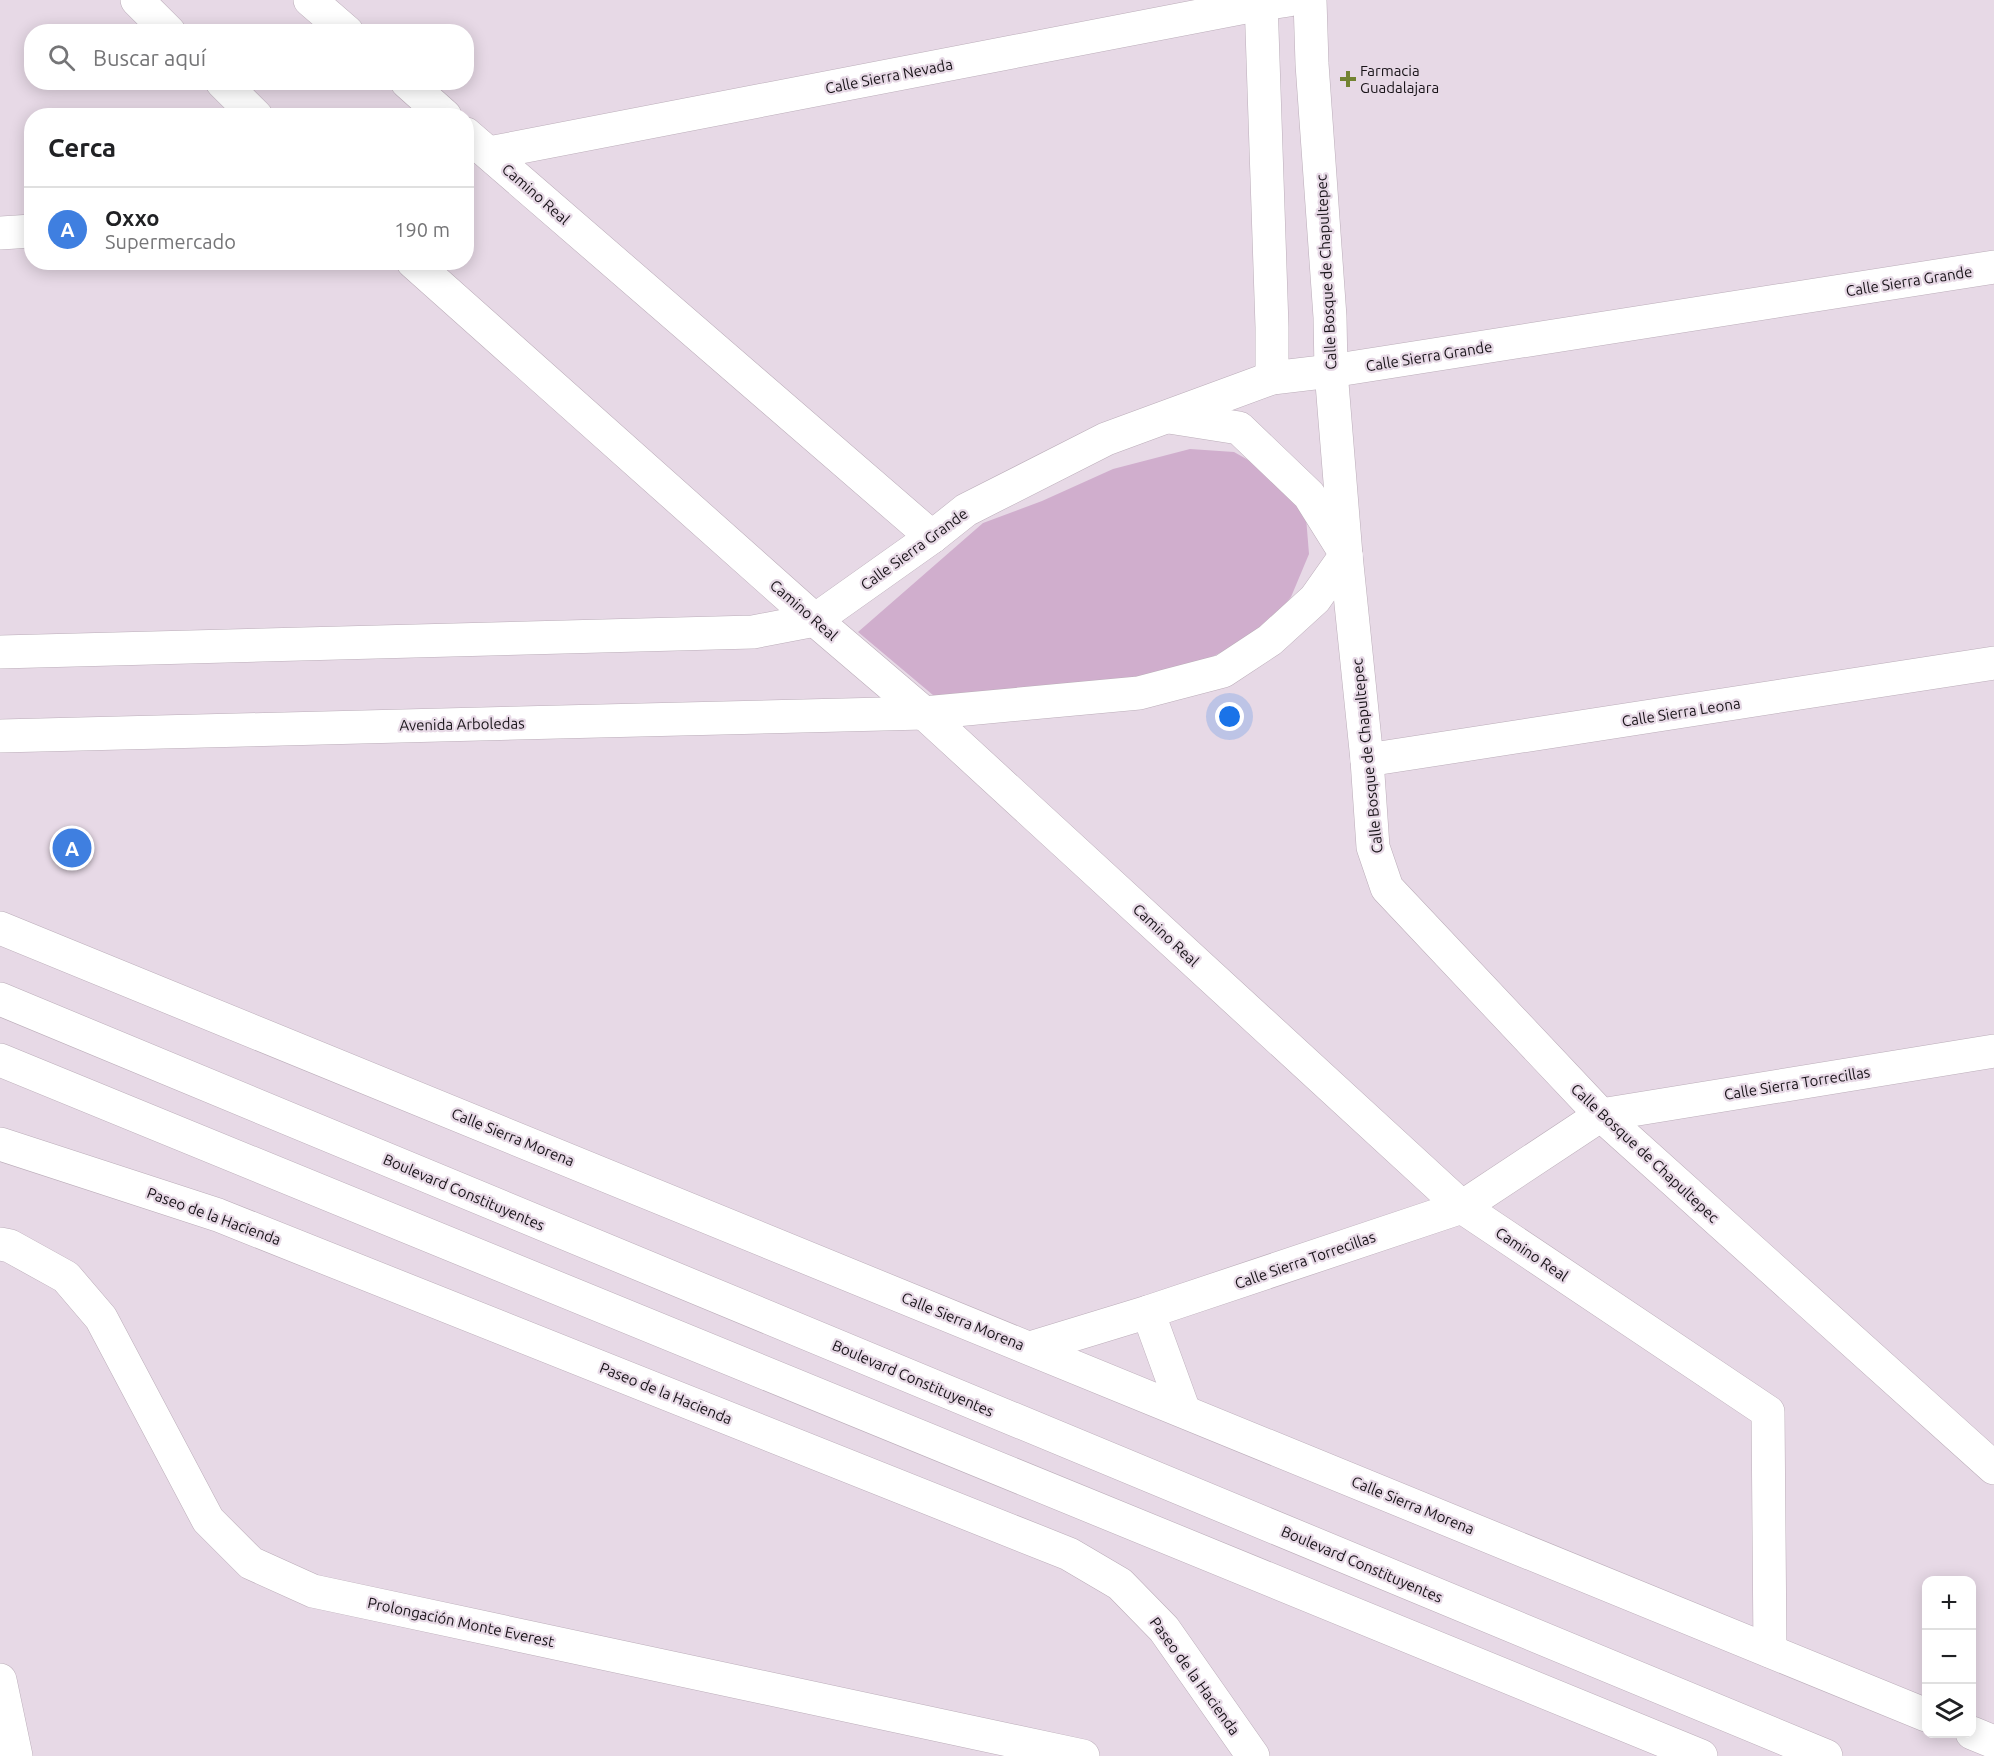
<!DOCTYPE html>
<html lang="es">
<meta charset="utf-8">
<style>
body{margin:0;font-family:Ubuntu,sans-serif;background:#f2f2f2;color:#202124}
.controls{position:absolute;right:18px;bottom:18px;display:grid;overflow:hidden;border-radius:12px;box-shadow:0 3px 15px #0003}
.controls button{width:54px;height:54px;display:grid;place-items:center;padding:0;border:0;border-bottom:2px solid #e0e0e0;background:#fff;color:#202124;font:30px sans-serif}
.you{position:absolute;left:1230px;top:717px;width:21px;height:21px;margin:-15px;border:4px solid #fff;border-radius:50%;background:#1a73e8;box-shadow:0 0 0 9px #1a73e833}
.badge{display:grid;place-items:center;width:39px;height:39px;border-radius:50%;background:#738331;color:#fff;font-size:20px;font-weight:700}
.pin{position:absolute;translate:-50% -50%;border:3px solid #fff;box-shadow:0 2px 6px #0006}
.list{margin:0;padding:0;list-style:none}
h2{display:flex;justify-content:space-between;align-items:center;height:78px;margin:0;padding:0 24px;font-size:26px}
h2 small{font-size:20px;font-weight:400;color:#757577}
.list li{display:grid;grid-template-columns:39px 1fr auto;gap:18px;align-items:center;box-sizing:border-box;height:84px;padding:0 24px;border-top:2px solid #e0e0e0}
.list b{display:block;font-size:22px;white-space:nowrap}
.list p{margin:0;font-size:20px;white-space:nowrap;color:#757577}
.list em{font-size:20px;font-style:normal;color:#757577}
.icon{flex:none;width:33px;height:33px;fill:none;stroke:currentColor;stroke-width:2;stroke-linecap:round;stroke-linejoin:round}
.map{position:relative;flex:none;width:1994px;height:1756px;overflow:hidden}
.search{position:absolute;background:#fff;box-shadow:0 3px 15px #0003;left:24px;top:24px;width:450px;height:66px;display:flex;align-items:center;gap:15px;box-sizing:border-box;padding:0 21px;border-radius:24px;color:#757577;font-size:22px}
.panel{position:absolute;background:#fff;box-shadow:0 3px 15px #0003;left:24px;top:108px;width:450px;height:162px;border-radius:24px}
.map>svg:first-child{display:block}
.green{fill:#d0aecd}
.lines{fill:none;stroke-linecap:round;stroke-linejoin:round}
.street-casing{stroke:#bbadb9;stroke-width:34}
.secondary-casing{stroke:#bbadb9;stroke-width:34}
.highway-casing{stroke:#bbadb9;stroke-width:34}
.street{stroke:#fff;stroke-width:33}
.secondary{stroke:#fff;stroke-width:33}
.highway{stroke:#fff;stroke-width:33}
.poi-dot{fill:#738331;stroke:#e7d9e6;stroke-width:2}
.labels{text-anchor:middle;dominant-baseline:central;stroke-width:4.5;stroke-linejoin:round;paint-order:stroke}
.poi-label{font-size:15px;fill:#181318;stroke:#e7d9e6;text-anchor:start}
.street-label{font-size:15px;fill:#181318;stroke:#e7d9e6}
</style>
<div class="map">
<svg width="1994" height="1756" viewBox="0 0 1994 1756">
<rect width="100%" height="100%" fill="#e7d9e6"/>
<!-- green -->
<path class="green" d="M 1190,449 L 1234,452 L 1275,475 L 1306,517 L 1309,554 L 1291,597 L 1263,631 L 1202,662 L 1145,687 L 946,706 L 858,632 L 983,523 L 1042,501 L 1113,469 Z"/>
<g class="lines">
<defs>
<g id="street">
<path d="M 137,0 L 169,32"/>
<path d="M 310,0 L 347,32"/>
<path d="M 1261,0 L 1272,327 L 1272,378"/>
<path d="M 1310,0 L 1312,64 L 1330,317 L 1331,371 L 1346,555"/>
<path d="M 222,82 L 256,116"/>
<path d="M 407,82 L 445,116"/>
<path d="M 466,134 L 932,537"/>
<path d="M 489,153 L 1261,4 L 1289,0"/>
<path d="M 0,233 L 32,231"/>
<path d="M 413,262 L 815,620"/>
<path d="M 1169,417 L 1239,428 L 1309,495 L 1344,551"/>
<path d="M 0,652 L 753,632 L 815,620 L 932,537 L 966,510 L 1106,439 L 1272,378 L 1331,371 L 1994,267"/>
<path d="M 0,736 L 924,713 L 1139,693 L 1223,671 L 1270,640 L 1315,599 L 1346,555"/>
<path d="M 1367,760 L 1994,663"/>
<path d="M 0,1144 L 218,1215 L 1069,1554 L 1120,1584 L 1164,1629 L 1253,1756"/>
<path d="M 0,1244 L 10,1246 L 66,1277 L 101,1318 L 208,1520 L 251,1563 L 313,1591 L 1083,1756"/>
<path d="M 1148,1312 L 1184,1411"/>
<path d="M 1030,1348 L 1148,1312 L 1462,1207 L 1601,1115 L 1994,1051"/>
<path d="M 0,1680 L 16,1756"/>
</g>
<g id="secondary">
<path d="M 1346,555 L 1367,760 L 1373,847 L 1387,888 L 1601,1115 L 1994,1468"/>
<path d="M 815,620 L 924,713 L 1462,1207 L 1768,1412 L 1770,1651"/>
<path d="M 0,928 L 1926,1715"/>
<path d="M 1972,1733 L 1994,1742"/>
</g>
<g id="highway">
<path d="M 0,999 L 1826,1756"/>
<path d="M 0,1060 L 1701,1756"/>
</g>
</defs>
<!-- street casing -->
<use href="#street" class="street-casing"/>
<!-- secondary casing -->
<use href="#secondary" class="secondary-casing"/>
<!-- highway casing -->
<use href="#highway" class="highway-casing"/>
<!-- street -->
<use href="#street" class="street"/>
<!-- secondary -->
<use href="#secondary" class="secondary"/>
<!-- highway -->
<use href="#highway" class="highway"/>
</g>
<!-- markers -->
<path class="poi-dot" d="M1345 70h6v6h6v6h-6v6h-6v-6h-6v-6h6z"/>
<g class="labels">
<!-- poi labels -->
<g class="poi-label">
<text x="1360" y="70">Farmacia<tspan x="1360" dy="17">Guadalajara</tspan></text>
</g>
<!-- street labels -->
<g class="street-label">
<text transform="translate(889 76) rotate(-11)">Calle Sierra Nevada</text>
<text transform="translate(536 194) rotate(41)">Camino Real</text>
<text transform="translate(1326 272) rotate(-93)">Calle Bosque de Chapultepec</text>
<text transform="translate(1909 281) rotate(-9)">Calle Sierra Grande</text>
<text transform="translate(1429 356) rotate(-9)">Calle Sierra Grande</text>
<text transform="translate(914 549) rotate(-36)">Calle Sierra Grande</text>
<text transform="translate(804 610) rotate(41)">Camino Real</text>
<text transform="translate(1681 712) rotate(-9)">Calle Sierra Leona</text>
<text transform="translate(462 724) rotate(-1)">Avenida Arboledas</text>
<text transform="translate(1367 756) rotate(-96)">Calle Bosque de Chapultepec</text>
<text transform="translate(1166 935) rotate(43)">Camino Real</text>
<text transform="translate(1797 1083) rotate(-9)">Calle Sierra Torrecillas</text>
<text transform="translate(513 1137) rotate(22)">Calle Sierra Morena</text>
<text transform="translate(1645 1153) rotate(43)">Calle Bosque de Chapultepec</text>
<text transform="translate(464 1192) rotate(23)">Boulevard Constituyentes</text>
<text transform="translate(214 1216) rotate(20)">Paseo de la Hacienda</text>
<text transform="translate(1532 1254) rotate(34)">Camino Real</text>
<text transform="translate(1305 1260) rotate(-19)">Calle Sierra Torrecillas</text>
<text transform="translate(963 1321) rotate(22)">Calle Sierra Morena</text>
<text transform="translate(913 1378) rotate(23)">Boulevard Constituyentes</text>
<text transform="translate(666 1393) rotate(22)">Paseo de la Hacienda</text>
<text transform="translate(1413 1505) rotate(22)">Calle Sierra Morena</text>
<text transform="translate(1362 1564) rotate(23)">Boulevard Constituyentes</text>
<text transform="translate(461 1622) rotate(12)">Prolongación Monte Everest</text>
<text transform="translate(1195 1676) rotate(54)">Paseo de la Hacienda</text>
</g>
</g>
</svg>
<div class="controls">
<button>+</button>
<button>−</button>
<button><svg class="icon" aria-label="layers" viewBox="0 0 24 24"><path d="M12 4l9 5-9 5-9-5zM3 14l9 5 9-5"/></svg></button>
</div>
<div class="you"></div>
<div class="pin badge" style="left:72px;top:848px;background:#3f7fe0">A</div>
<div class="search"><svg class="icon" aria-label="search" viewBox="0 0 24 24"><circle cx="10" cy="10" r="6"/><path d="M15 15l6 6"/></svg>Buscar aquí</div>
<section class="panel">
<h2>Cerca<small></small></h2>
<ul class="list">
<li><span class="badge" style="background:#3f7fe0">A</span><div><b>Oxxo</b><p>Supermercado</p></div><em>190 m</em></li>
</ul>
</section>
</div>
